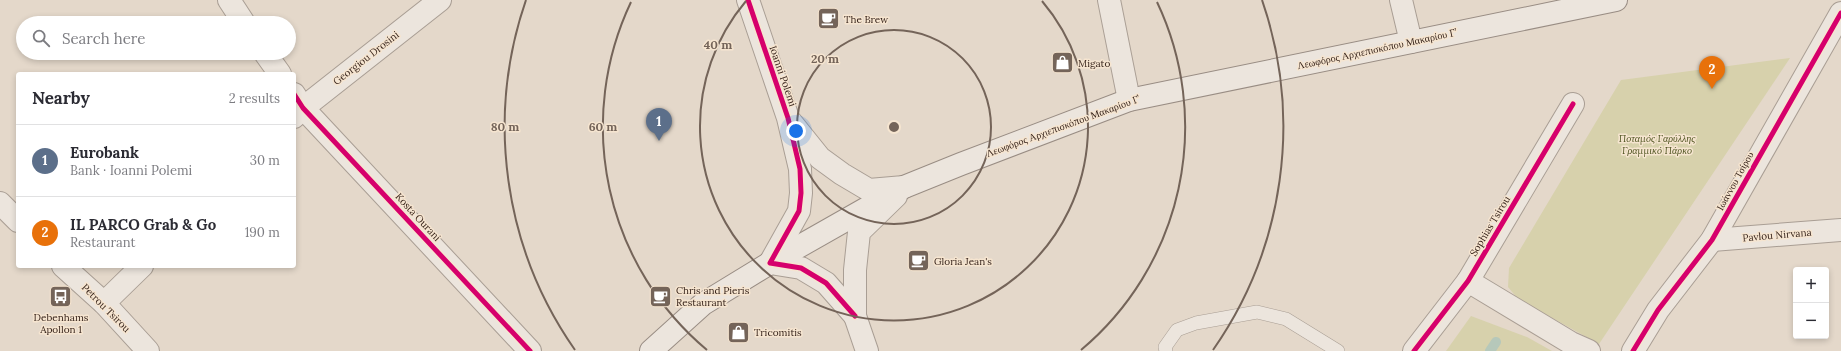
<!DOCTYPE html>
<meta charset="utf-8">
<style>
body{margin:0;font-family:Lora,serif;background:#f7f7f7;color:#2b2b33}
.controls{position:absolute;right:12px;bottom:12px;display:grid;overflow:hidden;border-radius:4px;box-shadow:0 2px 6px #0003}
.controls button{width:36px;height:36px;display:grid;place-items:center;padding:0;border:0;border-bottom:1px solid #e1e1e2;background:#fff;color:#2b2b33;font:20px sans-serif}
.you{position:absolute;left:796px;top:131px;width:14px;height:14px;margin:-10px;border:3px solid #fff;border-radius:50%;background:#1a73e8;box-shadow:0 0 0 6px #1a73e833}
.badge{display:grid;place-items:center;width:26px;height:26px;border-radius:50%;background:#0b8043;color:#fff;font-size:13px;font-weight:700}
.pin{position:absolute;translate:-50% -33px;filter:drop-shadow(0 1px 2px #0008)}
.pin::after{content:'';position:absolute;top:21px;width:14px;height:12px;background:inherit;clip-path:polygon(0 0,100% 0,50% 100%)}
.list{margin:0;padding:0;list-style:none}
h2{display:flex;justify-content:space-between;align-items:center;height:52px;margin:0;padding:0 16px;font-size:17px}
h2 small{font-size:13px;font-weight:400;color:#7c7c81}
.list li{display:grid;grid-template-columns:26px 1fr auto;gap:12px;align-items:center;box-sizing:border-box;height:72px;padding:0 16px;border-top:1px solid #e1e1e2}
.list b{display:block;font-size:15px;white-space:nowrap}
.list p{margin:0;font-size:13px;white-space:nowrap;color:#7c7c81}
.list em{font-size:13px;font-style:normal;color:#7c7c81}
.icon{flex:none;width:22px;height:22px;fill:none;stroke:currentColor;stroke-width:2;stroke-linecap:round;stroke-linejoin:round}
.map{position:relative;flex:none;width:1841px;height:351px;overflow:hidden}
.search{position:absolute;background:#fff;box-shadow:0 2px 6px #0003;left:16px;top:16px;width:280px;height:44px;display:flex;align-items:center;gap:10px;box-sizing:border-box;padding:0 14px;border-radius:22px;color:#7c7c81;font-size:15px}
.panel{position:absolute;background:#fff;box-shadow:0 2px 6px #0003;left:16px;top:72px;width:280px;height:196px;border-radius:4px}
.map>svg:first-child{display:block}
.green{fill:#d7d1ac}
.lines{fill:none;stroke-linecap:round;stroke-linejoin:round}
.stream{stroke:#b6c8ba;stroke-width:10}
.service-casing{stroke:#a99e94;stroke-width:14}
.minor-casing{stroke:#a99e94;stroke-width:24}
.tertiary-casing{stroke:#a99e94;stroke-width:24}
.secondary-casing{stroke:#998d84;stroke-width:24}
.service{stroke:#ece5dd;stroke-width:13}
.minor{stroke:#ece5dd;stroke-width:22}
.tertiary{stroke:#ece5dd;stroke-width:22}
.secondary{stroke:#ece5dd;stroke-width:22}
.cycleway-casing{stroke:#f6e5d0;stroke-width:8}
.cycleway{stroke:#d6006c;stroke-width:5}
.ring{fill:none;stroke:#746459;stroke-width:2}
.labels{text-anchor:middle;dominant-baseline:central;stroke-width:3;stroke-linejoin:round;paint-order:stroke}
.poi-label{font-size:10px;fill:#38251c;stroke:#f6e5d0;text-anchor:start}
.street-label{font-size:10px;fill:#38251c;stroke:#f6e5d0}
.park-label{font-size:10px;font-style:italic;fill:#505522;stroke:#f6e5d0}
.centre{fill:#746459;stroke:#f6e5d0;stroke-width:2}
.ring-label{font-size:12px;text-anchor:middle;font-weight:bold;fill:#746459;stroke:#f6e5d0;stroke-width:3;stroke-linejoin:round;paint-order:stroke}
</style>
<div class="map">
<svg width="1841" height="351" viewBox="0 0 1841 351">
<rect width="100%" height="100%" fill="#e4d8ca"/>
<!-- green -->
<g class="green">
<path d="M 1790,58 L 1599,344 L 1518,299 L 1508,287 L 1509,268 L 1621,80 Z"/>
<path d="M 1471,316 L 1527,337 L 1552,351 L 1446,351 Z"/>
</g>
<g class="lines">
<!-- stream -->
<path class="stream" d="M 1490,351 L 1496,342"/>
<defs>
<path id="service" d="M 1166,351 L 1165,347 L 1177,330 L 1196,323 L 1257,312 L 1286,319 L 1338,351"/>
<g id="minor">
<path d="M 229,0 L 244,23"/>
<path d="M 748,0 L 788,118 L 800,169 L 801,193 L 799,211 L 770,263 L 801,268 L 826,283 L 855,316"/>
<path d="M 1109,0 L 1129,100"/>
<path d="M 1401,0 L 1411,42"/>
<path d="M 265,53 L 280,74"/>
<path d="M 294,94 L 303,108 L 530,351"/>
<path d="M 294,117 L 303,108 L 440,0"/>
<path d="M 791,122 L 820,158 L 842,174 L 869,190 L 904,187"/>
<path d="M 1712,240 L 1841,230"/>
<path d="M 1468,281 L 1571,343 L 1589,351"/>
<path d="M 104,303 L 142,266"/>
<path d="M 867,351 L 855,316 L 855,270 L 859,232 L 896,196"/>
<path d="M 1414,351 L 1468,281 L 1573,104"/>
<path d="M 1633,351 L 1658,310 L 1712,240 L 1841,13"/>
</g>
<g id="tertiary">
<path d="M 0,203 L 18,221"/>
<path d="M 63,266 L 104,303 L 148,351"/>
</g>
<path id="secondary" d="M 651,351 L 703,304 L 770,263 L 904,187 L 961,164 L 1129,100 L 1616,0"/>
</defs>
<!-- service casing -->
<use href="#service" class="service-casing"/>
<!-- minor casing -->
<use href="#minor" class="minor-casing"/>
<!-- tertiary casing -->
<use href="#tertiary" class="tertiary-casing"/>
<!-- secondary casing -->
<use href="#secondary" class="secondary-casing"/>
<!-- service -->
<use href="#service" class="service"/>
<!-- minor -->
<use href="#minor" class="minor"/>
<!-- tertiary -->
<use href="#tertiary" class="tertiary"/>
<!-- secondary -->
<use href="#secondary" class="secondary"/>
<defs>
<g id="cycleway">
<path d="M 748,0 L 788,118 L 800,169 L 801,193 L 799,211 L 770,263 L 801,268 L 826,283 L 855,316"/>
<path d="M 294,94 L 303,108 L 530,351"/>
<path d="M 1414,351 L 1468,281 L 1573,104"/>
<path d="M 1633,351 L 1658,310 L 1712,240 L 1841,13"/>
</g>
</defs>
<!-- cycleway casing -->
<use href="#cycleway" class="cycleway-casing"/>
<!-- cycleway -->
<use href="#cycleway" class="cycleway"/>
</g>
<!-- distance rings -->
<g class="ring">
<circle cx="894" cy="127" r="97"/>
<path d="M1042 1A194 194 0 1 1 746 1"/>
<path d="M707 350A291 291 0 0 1 631 2M1157 2A291 291 0 0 1 1081 350"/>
<path d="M575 350A389 389 0 0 1 526 0M1262 0A389 389 0 0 1 1213 350"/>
</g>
<!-- icons -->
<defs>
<symbol id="cafe-square" viewBox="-11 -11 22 22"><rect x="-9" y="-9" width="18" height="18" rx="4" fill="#746459" stroke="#f6e5d0"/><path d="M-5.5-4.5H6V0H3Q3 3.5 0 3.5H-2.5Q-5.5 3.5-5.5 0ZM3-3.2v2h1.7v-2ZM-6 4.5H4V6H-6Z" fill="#fff"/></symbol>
<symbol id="shop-square" viewBox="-11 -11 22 22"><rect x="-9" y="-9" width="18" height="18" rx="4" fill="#746459" stroke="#f6e5d0"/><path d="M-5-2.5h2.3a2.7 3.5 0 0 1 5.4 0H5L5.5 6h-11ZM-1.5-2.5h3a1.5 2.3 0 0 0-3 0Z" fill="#fff"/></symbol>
<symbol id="bus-square" viewBox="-11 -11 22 22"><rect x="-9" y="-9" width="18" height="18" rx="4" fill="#746459" stroke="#f6e5d0"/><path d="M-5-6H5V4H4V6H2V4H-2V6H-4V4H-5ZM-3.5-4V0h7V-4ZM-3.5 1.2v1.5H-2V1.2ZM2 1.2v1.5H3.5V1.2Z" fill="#fff"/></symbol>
</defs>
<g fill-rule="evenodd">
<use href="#cafe-square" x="816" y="6" width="25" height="25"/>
<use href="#shop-square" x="1050" y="50" width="25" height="25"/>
<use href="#cafe-square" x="906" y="248" width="25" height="25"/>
<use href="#cafe-square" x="648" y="284" width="25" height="25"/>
<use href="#bus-square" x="48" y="284" width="25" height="25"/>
<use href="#shop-square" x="726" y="320" width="25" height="25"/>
</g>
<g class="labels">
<!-- poi labels -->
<g class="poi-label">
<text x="844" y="19">The Brew</text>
<text x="1078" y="63">Migato</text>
<text x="934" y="261">Gloria Jean's</text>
<text x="676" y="290">Chris and Pieris<tspan x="676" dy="12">Restaurant</tspan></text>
<text x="61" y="317" text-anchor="middle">Debenhams<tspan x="61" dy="12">Apollon 1</tspan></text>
<text x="754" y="332">Tricomitis</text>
</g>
<!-- street labels -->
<g class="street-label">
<text transform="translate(1377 49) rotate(-12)">Λεωφόρος Αρχιεπισκόπου Μακαρίου Γ’</text>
<text transform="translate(366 58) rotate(-38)">Georgiou Drosini</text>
<text transform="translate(783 76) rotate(71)">Ioanni Polemi</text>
<text transform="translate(1063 126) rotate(-20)">Λεωφόρος Αρχιεπισκόπου Μακαρίου Γ’</text>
<text transform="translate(1735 181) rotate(-61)">Ιωάννου Τσίρου</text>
<text transform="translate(418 217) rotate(47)">Kosta Ourani</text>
<text transform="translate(1490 226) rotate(-59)">Sophias Tsirou</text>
<text transform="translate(1777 235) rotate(-5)">Pavlou Nirvana</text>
<text transform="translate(106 308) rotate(45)">Petrou Tsirou</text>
</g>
<!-- park labels -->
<g class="park-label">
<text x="1657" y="138">Ποταμός Γαρύλλης<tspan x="1657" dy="12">Γραμμικό Πάρκο</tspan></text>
</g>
</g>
<circle cx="894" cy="127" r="6" class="centre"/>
<g class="ring-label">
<text x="718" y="49">40 m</text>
<text x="825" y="63">20 m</text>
<text x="505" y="131">80 m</text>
<text x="603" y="131">60 m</text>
</g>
</svg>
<div class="controls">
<button>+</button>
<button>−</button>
</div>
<div class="you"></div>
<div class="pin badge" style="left:659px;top:141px;background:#5c6f8a">1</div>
<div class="pin badge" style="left:1712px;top:89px;background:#e8710a">2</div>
<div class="search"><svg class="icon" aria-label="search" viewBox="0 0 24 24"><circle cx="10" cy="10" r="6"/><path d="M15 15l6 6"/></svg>Search here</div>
<section class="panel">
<h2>Nearby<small>2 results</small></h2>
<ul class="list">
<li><span class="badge" style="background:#5c6f8a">1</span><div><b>Eurobank</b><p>Bank · Ioanni Polemi</p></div><em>30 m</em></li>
<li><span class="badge" style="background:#e8710a">2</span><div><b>IL PARCO Grab &amp; Go</b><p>Restaurant</p></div><em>190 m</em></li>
</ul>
</section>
</div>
